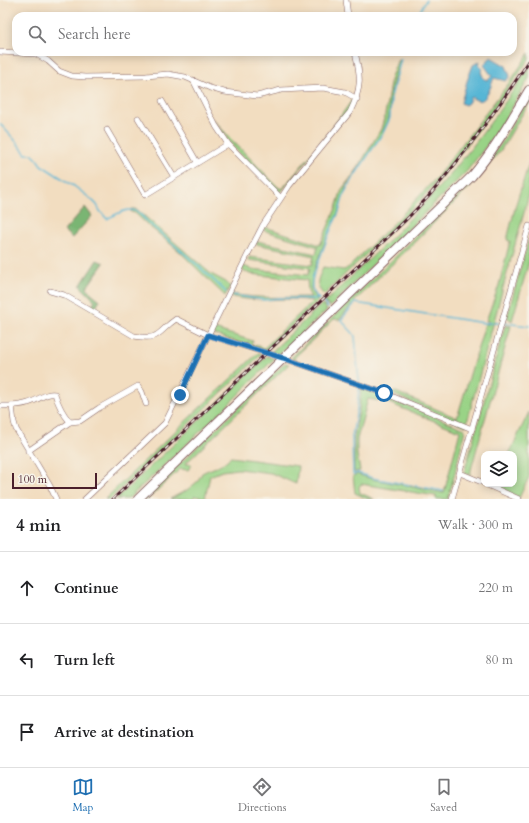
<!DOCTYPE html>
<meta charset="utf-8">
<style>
body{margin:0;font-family:Cardo,serif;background:#f2f2f2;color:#202124}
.controls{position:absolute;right:12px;bottom:12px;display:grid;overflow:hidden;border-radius:8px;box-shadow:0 2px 10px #0003}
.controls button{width:36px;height:36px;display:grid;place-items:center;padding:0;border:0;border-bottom:1px solid #e0e0e0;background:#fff;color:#202124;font:20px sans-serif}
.scale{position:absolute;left:12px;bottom:10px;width:85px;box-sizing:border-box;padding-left:4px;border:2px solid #4a1f2b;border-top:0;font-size:11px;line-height:14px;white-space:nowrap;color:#4a1f2b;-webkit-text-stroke:3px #f7f3e8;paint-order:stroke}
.stop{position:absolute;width:12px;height:12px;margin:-9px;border:3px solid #1f6fb2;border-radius:50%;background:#fff}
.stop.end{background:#1f6fb2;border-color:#fff;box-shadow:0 1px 4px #0008}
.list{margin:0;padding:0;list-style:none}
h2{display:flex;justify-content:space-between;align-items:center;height:52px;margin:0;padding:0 16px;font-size:17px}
h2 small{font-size:13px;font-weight:400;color:#757577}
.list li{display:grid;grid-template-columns:26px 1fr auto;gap:12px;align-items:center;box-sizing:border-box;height:72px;padding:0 16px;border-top:1px solid #e0e0e0}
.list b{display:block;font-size:15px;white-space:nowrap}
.list em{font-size:13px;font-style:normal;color:#757577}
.icon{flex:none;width:22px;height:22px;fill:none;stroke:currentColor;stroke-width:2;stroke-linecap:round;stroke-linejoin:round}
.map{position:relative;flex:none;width:529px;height:499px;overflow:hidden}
.search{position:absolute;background:#fff;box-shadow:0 2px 10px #0003;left:12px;right:12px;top:12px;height:44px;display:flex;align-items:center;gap:10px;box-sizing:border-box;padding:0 14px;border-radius:12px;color:#757577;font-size:15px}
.sheet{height:268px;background:#fff}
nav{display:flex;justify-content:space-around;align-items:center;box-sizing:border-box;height:56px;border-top:1px solid #e0e0e0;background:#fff;font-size:11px;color:#757577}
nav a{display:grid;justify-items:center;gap:2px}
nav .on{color:#1f6fb2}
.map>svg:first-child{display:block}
.green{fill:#99d386;stroke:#727958}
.forest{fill:#7ab573;stroke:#626a4f}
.water{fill:#57b6d5;stroke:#506a80}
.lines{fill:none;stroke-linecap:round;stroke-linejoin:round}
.stream{stroke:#57b6d5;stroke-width:1.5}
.street-casing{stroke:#85625f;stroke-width:6}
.primary-casing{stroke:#85625f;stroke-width:10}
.street{stroke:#fff;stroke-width:5}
.primary{stroke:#fff;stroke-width:8}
.rail-casing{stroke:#4a1f2b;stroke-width:3}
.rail{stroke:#f7f3e8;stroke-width:1.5;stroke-dasharray:4.5;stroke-linecap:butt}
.route{stroke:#1f6fb2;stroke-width:5}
</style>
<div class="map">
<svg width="529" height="499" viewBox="0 0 529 499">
<rect width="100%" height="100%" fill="#f7f3e8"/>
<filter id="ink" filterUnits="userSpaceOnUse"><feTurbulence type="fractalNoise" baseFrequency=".025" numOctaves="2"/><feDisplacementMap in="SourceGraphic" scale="8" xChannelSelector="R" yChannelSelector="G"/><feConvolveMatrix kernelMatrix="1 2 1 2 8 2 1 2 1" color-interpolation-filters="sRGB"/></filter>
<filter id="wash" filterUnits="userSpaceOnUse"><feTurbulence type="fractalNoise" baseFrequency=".012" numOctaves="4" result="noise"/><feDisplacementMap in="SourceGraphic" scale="16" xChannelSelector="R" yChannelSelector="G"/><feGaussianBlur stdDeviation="0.9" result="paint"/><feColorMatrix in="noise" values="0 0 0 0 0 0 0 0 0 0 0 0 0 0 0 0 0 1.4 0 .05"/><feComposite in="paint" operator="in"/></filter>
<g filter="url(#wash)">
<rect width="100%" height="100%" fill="#f2ddc0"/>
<!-- green -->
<g class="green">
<path d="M 529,53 L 529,59 C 494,110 458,160 415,206 C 386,237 354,265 324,295 C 314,284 318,280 323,267 L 344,270 L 349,267 L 399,218 L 437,177 L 512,79 Z"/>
<path d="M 398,59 L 400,59 C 396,71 392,84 390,97 C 389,105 390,114 388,121 C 379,143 363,161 350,180 C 343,191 342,203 338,214 C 329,233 310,272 311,291 L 318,301 L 265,351 L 213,334 L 214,329 L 253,341 L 251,344 L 264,348 L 313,301 C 285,296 257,304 229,296 L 232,292 L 232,294 C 258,299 285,297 311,297 L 308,292 L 307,280 L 250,274 L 242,270 L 244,266 L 251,269 L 308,275 L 310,268 L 248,260 L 249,257 L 312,265 L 314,256 L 256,244 L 257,241 L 316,254 L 318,247 L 263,230 L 265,227 L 320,245 L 336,208 L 342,189 L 356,171 L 381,129 L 385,115 L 391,77 Z"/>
<path d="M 529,67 L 529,78 L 509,113 L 487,145 L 467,171 L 330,307 L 325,302 C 361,267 397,234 430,197 C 467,157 499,112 529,67 Z"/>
<path d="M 529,95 L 529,103 L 501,150 L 470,187 L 353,303 L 339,320 L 334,319 L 294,358 L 297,361 L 291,358 L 461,193 L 501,144 Z"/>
<path d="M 352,100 L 354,101 L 349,111 L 281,192 L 279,192 L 234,148 L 213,119 L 230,138 L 278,187 L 282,189 L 325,138 Z"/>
<path d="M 529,163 L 529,195 L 504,284 L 466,426 L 390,393 L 396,392 L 457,418 L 485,324 L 489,324 L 489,321 L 486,321 L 499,285 L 510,241 L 507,240 L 516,204 Z"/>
<path d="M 131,209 L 135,209 L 141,213 L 211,274 L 226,282 L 230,286 L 225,296 L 179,251 L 149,226 L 135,213 L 131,212 Z"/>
<path d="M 529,237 L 529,262 L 512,321 L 507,317 Z"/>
<path d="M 322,304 L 327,310 L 278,355 L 270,353 Z"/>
<path d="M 505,326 L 511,326 L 472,466 L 470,475 L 464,473 Z"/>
<path d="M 258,353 L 262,354 L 110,499 L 105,499 L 189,418 Z"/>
<path d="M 267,356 L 274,359 L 219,414 L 128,499 L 116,499 Z"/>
<path d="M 285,363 L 289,364 L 185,464 L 191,464 L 192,465 L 188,470 L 180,469 L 148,499 L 143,499 Z"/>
<path d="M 361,388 L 384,396 L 465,429 L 455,473 L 448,499 L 436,499 L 436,496 L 361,484 L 359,487 L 360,493 L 374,499 L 368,499 L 355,493 L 353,476 L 357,474 L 372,479 L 444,493 L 460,431 L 386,402 L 368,399 L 357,439 L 357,454 L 360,471 L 354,472 L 354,438 L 359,410 Z"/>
<path d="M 529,412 L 529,477 L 519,498 L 511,494 L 497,484 L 514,484 L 514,454 L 509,454 Z"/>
<path d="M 231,457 L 298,466 L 296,484 L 271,473 L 238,469 L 222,471 L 210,476 L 205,498 L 194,496 L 193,499 L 170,499 L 187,490 L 197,482 L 202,473 L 206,471 L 221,465 Z"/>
</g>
<!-- forest -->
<g class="forest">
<path d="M 85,207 L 92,216 L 72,238 L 64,231 Z"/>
<path d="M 97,260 L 104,263 L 87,287 L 89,291 L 100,300 L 94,311 L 91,307 L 95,301 L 80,286 Z"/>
</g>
<!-- water -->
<path class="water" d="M 491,57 L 506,66 L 510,76 L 506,81 L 494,78 C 491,84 487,104 477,100 C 475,100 473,98 471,97 L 468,103 L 465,105 L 461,103 L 467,81 L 473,65 L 480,61 L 479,66 L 483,69 L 481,72 L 484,79 L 488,80 L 492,76 L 484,65 L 485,63 Z"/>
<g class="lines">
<!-- stream -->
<g class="stream">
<path d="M 417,16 L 426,0"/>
<path d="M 0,124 L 14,139 L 26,154 L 32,154 L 37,159 L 41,165 L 74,186 L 91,199 L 97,205 L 100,211 L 107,219 C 115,215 127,207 136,211 C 141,214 147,222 152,226 C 177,247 202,268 226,292"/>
<path d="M 233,295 L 264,300 L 279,298 L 319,299"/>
<path d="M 319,299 C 311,291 311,286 313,276 L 331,229 L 339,212 L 344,194 L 352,180 L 384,131 L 390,118 L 391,97 L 401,59"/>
<path d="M 323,302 L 328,308"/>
<path d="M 503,323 L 529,326"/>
<path d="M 359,382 L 355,336 L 352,332 L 341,320 L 355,303 L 484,323 L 499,323"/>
<path d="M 359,387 L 357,409 L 352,437 L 353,474 L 358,473 L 372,478 L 443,491"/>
</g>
</g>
</g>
<g filter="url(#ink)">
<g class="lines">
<defs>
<g id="street">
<path d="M 346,0 L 348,16"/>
<path d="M 0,52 L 36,54 L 48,61 L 59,71 L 72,76 L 85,77 L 146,76 L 168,74 L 185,77 L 210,88 L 224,92 L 257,96 L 281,90 L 323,88 L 345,92 L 357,99"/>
<path d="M 193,80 L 216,126 L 228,144 L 280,197"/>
<path d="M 162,101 L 197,162"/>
<path d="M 138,118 L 174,177"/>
<path d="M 107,130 L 145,195 L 228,144"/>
<path d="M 50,291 L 64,295 L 134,336 C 161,341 157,332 176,319 L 208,335 L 283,358 L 384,393 L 472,429"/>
<path d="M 0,406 C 10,406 19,406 28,403 C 37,401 46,392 55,394 C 58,404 63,414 70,422 L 80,421 L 99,408 L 138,386 L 142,392 L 146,404"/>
<path d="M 12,406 L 14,422 L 16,429 L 50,486 L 56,499"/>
<path d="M 28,451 L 70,422"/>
<path d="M 460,473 L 484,483"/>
<path d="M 485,484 L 519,499"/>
<path d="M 85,499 L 165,423 L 248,254 L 263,225 L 289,186 L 350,112 C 362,88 361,77 355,52"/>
<path d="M 452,499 L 529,226"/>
</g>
<path id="primary" d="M 138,499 L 472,176 C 495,149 511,120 529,90"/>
</defs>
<!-- street casing -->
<use href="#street" class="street-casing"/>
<!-- primary casing -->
<use href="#primary" class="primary-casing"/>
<!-- street -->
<use href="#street" class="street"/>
<!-- primary -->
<use href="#primary" class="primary"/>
<defs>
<path id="rail" d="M 113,499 L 387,238 C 401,225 415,211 428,197 C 465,154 498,108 529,61"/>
</defs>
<!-- rail casing -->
<use href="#rail" class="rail-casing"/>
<!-- rail -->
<use href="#rail" class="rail"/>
</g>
</g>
<g class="lines" filter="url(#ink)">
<!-- route -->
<path class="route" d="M 180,395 L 208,335 L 283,358 L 384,393"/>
</g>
</svg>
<div class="controls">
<button><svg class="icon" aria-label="layers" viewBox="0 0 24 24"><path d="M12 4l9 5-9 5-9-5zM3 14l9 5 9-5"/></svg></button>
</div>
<div class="scale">100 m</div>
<div class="stop" style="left:384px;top:393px"></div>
<div class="stop end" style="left:180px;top:395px"></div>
<div class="search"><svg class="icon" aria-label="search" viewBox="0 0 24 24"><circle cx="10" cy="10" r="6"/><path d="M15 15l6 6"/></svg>Search here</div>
</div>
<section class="sheet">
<h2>4 min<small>Walk · 300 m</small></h2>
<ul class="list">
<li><svg class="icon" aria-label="ahead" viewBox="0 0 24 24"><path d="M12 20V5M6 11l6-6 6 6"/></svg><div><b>Continue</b></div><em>220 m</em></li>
<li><svg class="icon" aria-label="left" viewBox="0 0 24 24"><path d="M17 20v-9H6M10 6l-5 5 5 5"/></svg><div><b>Turn left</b></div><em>80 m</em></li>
<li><svg class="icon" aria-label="arrive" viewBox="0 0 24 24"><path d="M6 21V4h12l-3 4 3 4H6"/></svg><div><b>Arrive at destination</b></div></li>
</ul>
</section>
<nav>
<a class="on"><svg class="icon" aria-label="map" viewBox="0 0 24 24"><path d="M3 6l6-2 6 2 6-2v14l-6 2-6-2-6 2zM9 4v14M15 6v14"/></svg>Map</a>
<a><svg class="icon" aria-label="directions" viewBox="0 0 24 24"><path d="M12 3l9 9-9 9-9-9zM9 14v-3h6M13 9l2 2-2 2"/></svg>Directions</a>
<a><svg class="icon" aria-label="saved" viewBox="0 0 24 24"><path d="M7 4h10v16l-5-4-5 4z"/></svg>Saved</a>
</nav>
